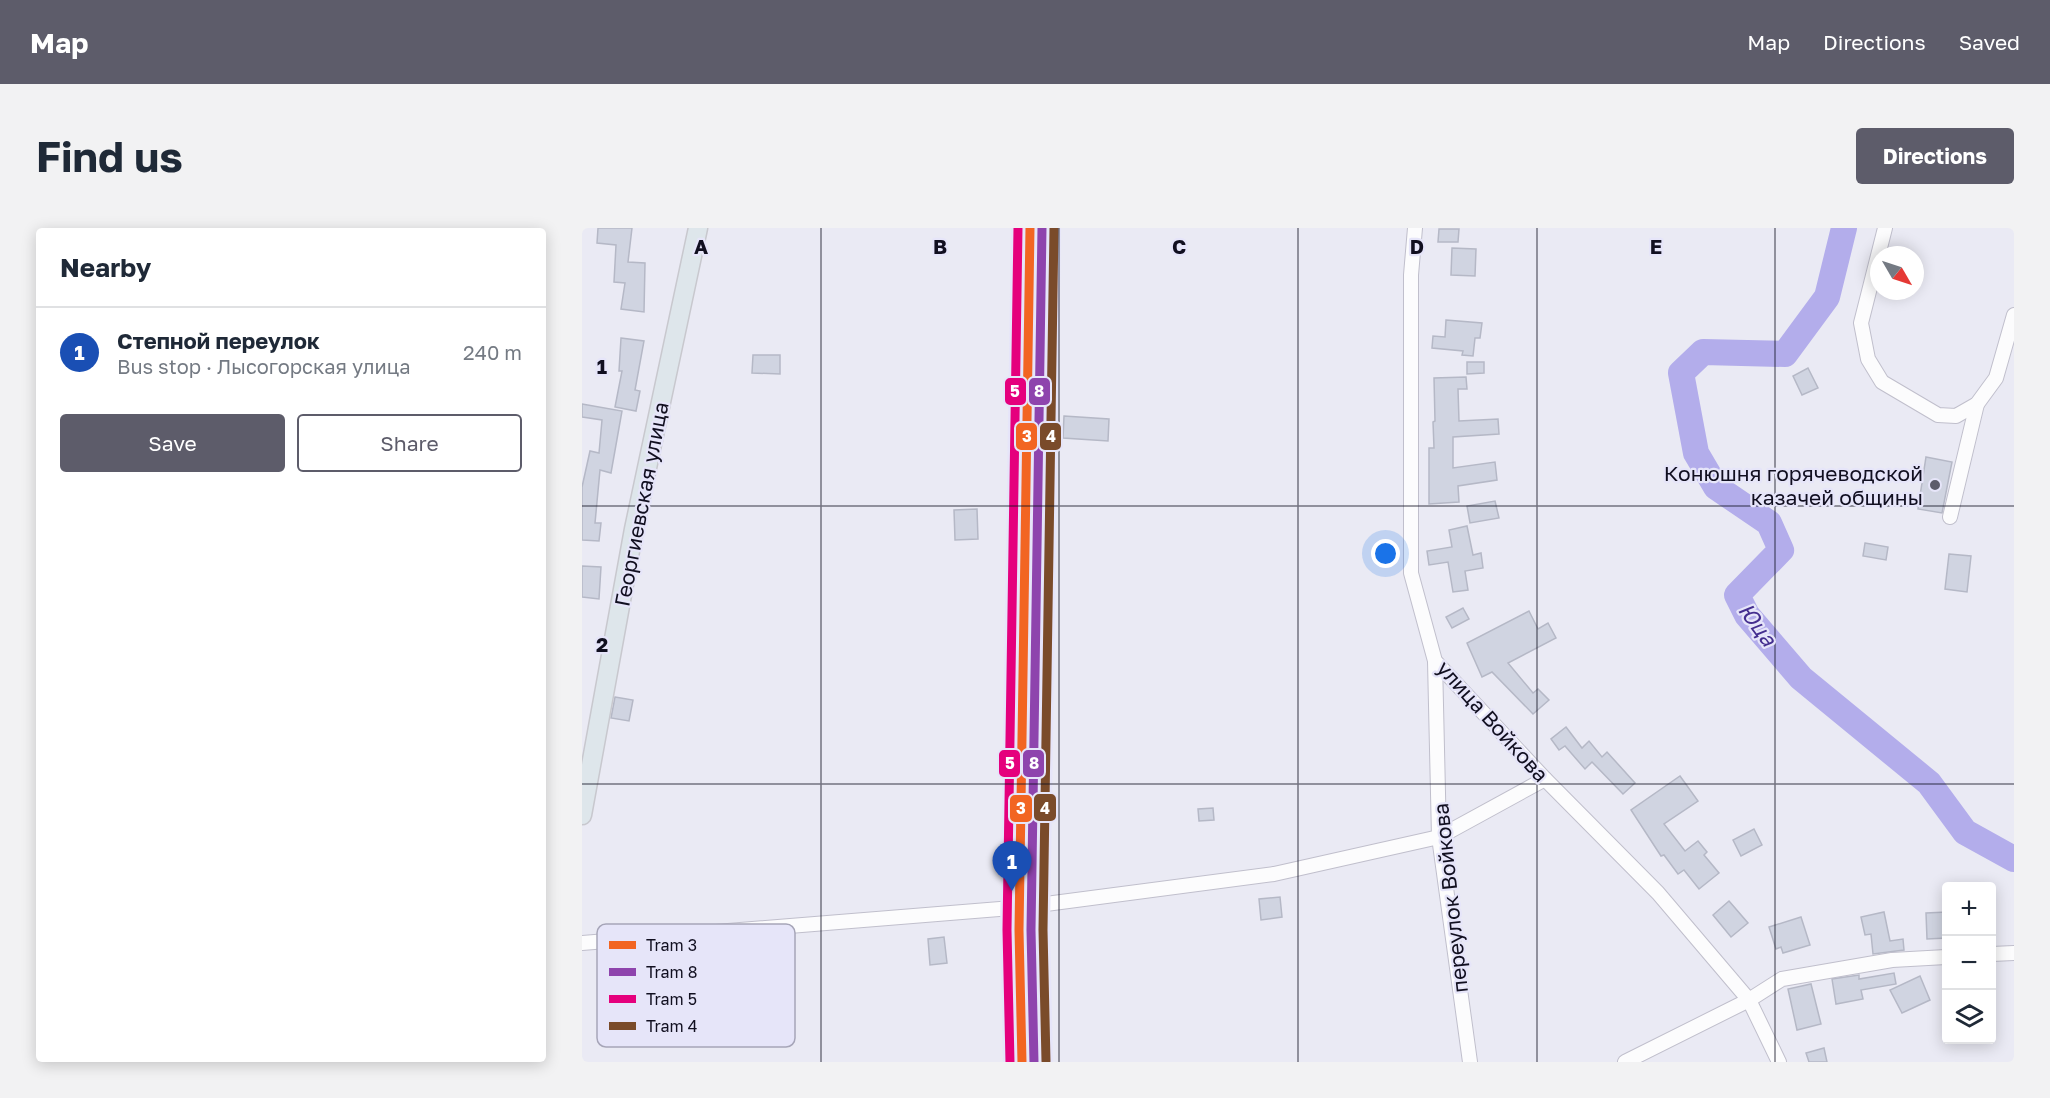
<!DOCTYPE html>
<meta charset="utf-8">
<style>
body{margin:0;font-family:"Golos Text",sans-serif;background:#f2f2f3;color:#1f2937}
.controls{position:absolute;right:18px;bottom:18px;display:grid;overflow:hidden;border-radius:6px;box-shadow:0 3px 15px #0003}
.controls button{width:54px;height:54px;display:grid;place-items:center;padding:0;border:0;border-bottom:2px solid #e0e1e3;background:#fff;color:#1f2937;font:30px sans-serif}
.compass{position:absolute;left:1288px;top:18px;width:54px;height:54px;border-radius:50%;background:#fff;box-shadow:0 3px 15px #0003;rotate:129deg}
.you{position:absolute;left:804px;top:326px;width:21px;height:21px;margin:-15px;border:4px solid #fff;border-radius:50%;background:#1a73e8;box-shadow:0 0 0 9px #1a73e833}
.badge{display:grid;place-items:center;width:39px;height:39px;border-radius:50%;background:#5d5c6a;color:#fff;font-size:20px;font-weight:700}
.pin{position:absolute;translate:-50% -50px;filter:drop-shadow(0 2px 3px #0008)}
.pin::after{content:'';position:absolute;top:32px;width:21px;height:18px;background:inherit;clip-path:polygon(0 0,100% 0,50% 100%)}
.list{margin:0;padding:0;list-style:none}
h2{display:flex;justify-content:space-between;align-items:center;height:78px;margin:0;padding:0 24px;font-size:26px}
h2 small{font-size:20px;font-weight:400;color:#747a83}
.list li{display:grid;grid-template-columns:39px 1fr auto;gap:18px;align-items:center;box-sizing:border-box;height:90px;padding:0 24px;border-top:2px solid #e0e1e3}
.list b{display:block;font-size:22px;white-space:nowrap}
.list p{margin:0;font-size:20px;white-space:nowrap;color:#747a83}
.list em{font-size:20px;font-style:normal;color:#747a83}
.actions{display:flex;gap:12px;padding:18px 24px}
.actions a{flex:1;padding:14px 0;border:2px solid #5d5c6a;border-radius:6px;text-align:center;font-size:21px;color:#5d5c6a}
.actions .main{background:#5d5c6a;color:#fff}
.icon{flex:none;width:33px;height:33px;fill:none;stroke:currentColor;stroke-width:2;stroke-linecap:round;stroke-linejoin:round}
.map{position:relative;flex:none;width:1432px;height:834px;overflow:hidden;border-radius:6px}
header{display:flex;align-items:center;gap:36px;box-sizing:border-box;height:84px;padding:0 30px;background:#5d5c6a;color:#fff}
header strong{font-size:28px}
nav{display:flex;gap:33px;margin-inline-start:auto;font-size:21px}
.intro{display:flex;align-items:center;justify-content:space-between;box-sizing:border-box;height:144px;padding:0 36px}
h1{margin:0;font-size:42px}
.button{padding:15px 27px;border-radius:6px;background:#5d5c6a;color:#fff;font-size:21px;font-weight:700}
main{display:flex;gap:36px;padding:0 36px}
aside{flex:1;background:#fff;border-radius:6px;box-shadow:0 3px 15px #0003}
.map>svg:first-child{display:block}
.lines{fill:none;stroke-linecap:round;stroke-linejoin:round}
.river{stroke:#b3adeb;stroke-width:26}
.building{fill:#d0d4e1;stroke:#b5b8c6;stroke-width:1.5}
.minor-casing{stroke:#c0bfcc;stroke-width:16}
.major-casing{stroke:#c8c8ce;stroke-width:21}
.minor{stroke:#fcfcfd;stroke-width:14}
.major{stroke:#dee6eb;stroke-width:18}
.tram-1-casing{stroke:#e6e5f9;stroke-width:14}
.tram-2-casing{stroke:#e6e5f9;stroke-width:14}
.tram-3-casing{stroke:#e6e5f9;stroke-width:14}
.tram-4-casing{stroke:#e6e5f9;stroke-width:14}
.tram-1{stroke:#f26522;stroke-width:9}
.tram-2{stroke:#8e44ad;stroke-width:9}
.tram-3{stroke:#e5007d;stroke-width:9}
.tram-4{stroke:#7a4b2a;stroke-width:9}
.grid{fill:none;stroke:#110f20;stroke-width:1.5;stroke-opacity:0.55}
.poi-dot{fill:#5d5c6a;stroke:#e6e5f9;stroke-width:2}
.labels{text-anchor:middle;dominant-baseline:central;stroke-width:4.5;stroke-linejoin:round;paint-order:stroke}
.poi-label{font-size:21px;fill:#110f20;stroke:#e6e5f9;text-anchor:end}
.street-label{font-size:21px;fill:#110f20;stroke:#e6e5f9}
.water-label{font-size:22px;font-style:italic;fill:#442e8f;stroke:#e6e5f9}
.key{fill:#e6e5f9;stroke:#a6a5b8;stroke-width:1.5}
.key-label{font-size:16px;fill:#110f20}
.grid-label{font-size:20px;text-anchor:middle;font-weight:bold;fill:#110f20;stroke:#e6e5f9;stroke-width:4.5;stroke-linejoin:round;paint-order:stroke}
.line-badge{stroke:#e6e5f9;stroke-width:2}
.badge-label{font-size:16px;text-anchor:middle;font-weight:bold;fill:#fff}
</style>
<header>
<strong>Map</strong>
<nav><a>Map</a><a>Directions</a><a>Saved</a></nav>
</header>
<div class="intro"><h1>Find us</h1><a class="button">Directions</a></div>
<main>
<aside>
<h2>Nearby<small></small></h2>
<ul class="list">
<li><span class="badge" style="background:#1a4fb4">1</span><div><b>Степной переулок</b><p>Bus stop · Лысогорская улица</p></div><em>240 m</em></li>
</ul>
<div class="actions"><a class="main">Save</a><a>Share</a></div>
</aside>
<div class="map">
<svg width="1432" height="834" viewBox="0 0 1432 834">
<rect width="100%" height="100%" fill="#eaeaf4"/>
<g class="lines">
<!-- river -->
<path class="river" d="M 1262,0 L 1245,69 L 1203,126 L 1121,124 L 1099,145 L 1114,225 L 1134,259 L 1187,295 L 1199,322 L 1155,367 L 1165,387 L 1219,450 L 1347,555 L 1383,604 L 1432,631"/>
</g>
<!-- building -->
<g class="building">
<path d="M 16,0 L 50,0 L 46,34 L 63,35 L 62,84 L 39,81 L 43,55 L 32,54 L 34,17 L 15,15 Z"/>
<path d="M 857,1 L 877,1 L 876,14 L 856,14 Z"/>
<path d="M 870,20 L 894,21 L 893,48 L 869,47 Z"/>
<path d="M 864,92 L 900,95 L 898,110 L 893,110 L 891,128 L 880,127 L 881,123 L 850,120 L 851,108 L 863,109 Z"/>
<path d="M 39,110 L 62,113 L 53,162 L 58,163 L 54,183 L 33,179 L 40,143 L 37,143 Z"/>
<path d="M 171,127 L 198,127 L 198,146 L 170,145 Z"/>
<path d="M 885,134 L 902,134 L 902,145 L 885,146 Z"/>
<path d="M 1226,140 L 1236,160 L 1220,167 L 1211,148 Z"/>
<path d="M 884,149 L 885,161 L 876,161 L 877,193 L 916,191 L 917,206 L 871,209 L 871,240 L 913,234 L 915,252 L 876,258 L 877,274 L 847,276 L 847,220 L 852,220 L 851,194 L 853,193 L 852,150 Z"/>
<path d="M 0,176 L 40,183 L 29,245 L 18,242 L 13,295 L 19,295 L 17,313 L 0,312 L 0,259 L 8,223 L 17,225 L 20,192 L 0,189 Z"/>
<path d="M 482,188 L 527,191 L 526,213 L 481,210 Z"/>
<path d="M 1344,229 L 1370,234 L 1360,285 L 1336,281 Z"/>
<path d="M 913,273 L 917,290 L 888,295 L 885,278 Z"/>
<path d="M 395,281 L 396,311 L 373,312 L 372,282 Z"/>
<path d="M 885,298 L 891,327 L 899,325 L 901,340 L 883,343 L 886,362 L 871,364 L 866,334 L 847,337 L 845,323 L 870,319 L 867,302 Z"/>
<path d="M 1283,315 L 1306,319 L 1304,332 L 1281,328 Z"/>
<path d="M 1367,326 L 1389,328 L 1385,364 L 1363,361 Z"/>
<path d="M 0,338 L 19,339 L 17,371 L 0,369 Z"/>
<path d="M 881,380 L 887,391 L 870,400 L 864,389 Z"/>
<path d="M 947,383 L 956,401 L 966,395 L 974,410 L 926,435 L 951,465 L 956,461 L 967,472 L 951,486 L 910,444 L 900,449 L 885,415 Z"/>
<path d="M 33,469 L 51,472 L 47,493 L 29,490 Z"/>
<path d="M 984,499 L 1000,520 L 1007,513 L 1020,529 L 1025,524 L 1053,555 L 1041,566 L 1010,534 L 1003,541 L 983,518 L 977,522 L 969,511 Z"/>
<path d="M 1098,548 L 1116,573 L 1082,596 L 1103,623 L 1116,613 L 1125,624 L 1122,627 L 1137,645 L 1117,661 L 1102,642 L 1096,646 L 1082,627 L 1079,628 L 1049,582 Z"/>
<path d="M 631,580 L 632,592 L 617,593 L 616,581 Z"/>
<path d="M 1172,601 L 1180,617 L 1159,628 L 1151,612 Z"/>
<path d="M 698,669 L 700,689 L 679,692 L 677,671 Z"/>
<path d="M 1147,673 L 1166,695 L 1149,709 L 1131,687 Z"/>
<path d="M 1302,684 L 1308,713 L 1321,711 L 1322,722 L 1291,726 L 1289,706 L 1283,707 L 1279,689 Z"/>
<path d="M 1365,684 L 1365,710 L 1345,711 L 1344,685 Z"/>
<path d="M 1219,689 L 1228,717 L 1201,725 L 1199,719 L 1194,721 L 1187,699 Z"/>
<path d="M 362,709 L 365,735 L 348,737 L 346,711 Z"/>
<path d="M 1312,745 L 1314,756 L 1279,762 L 1281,771 L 1254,776 L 1250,751 L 1277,747 L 1277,751 Z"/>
<path d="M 1338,748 L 1348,772 L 1320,785 L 1308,762 Z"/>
<path d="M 1229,756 L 1239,796 L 1215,802 L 1206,761 Z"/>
<path d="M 1242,820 L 1245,834 L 1227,834 L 1224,825 Z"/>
</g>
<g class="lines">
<defs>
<g id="minor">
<path d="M 833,0 L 829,47 L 829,345 L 853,433 L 963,551 L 1076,665 L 1167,772 L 1197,834"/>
<path d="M 1303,0 L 1279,95 L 1286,131 L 1300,154 L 1356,187 L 1374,188 L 1395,176 L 1414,150 L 1432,87"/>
<path d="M 1368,289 L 1395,176"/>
<path d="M 853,433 L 857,609 L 888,834"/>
<path d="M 0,715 L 441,679 L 692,646 L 857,609 L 963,551"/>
<path d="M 1410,726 L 1432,725"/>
<path d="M 444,834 L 441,679 L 461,0"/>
<path d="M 1043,834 L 1167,772 L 1200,751 L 1310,732 L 1364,729"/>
</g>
<path id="major" d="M 0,587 L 52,301 L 116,0"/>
</defs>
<!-- minor casing -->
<use href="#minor" class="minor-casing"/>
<!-- major casing -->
<use href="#major" class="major-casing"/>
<!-- minor -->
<use href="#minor" class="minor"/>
<!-- major -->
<use href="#major" class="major"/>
<defs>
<path id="tram-1" d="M 440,834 L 437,702 L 448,0"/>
<path id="tram-2" d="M 452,834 L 449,702 L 460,0"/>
<path id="tram-3" d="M 428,834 L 425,702 L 436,0"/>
<path id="tram-4" d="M 464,833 L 461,702 L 472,0"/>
</defs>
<!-- tram-1 casing -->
<use href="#tram-1" class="tram-1-casing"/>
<!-- tram-2 casing -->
<use href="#tram-2" class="tram-2-casing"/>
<!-- tram-3 casing -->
<use href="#tram-3" class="tram-3-casing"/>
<!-- tram-4 casing -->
<use href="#tram-4" class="tram-4-casing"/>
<!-- tram-1 -->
<use href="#tram-1" class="tram-1"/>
<!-- tram-2 -->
<use href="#tram-2" class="tram-2"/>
<!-- tram-3 -->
<use href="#tram-3" class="tram-3"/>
<!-- tram-4 -->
<use href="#tram-4" class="tram-4"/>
</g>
<!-- grid -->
<path class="grid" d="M 239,0 L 239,834M 477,0 L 477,834M 716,0 L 716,834M 955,0 L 955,834M 1193,0 L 1193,834M 0,278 L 1432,278M 0,556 L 1432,556"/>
<!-- markers -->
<circle class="poi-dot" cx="1353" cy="257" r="6"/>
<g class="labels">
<!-- poi labels -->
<g class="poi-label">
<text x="1341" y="245">Конюшня горячеводской<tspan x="1341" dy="24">казачей общины</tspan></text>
</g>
<!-- street labels -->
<g class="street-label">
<text transform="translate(59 276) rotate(-79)">Георгиевская улица</text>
<text transform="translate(911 493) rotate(48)">улица Войкова</text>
<text transform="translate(868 670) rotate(-96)">переулок Войкова</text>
</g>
<!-- water labels -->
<g class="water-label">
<text transform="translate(1176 396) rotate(54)">Юца</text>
</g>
</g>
<!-- legend -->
<rect x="15" y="696" width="198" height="123" rx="9" class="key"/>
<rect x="27" y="713" width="27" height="8" fill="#f26522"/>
<rect x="27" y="740" width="27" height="8" fill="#8e44ad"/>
<rect x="27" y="767" width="27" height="8" fill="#e5007d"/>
<rect x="27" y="794" width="27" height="8" fill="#7a4b2a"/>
<g class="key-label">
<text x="64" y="723">Tram 3</text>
<text x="64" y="750">Tram 8</text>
<text x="64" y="777">Tram 5</text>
<text x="64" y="804">Tram 4</text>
</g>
<g class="grid-label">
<text x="119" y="26">A</text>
<text x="358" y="26">B</text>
<text x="597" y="26">C</text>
<text x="835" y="26">D</text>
<text x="1074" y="26">E</text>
<text x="20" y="146">1</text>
<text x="20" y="424">2</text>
</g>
<g class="line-badge">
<rect x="422" y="149" width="23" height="29" rx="6" fill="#e5007d"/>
<rect x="446" y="149" width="23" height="29" rx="6" fill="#8e44ad"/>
<rect x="457" y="194" width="23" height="29" rx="6" fill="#7a4b2a"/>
<rect x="433" y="194" width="23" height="29" rx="6" fill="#f26522"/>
<rect x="416" y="521" width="23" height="29" rx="6" fill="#e5007d"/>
<rect x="440" y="521" width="23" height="29" rx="6" fill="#8e44ad"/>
<rect x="451" y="565" width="24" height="29" rx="6" fill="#7a4b2a"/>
<rect x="427" y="566" width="24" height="29" rx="6" fill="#f26522"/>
</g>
<g class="badge-label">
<text x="433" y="169">5</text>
<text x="457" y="169">8</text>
<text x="469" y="214">4</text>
<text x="445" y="214">3</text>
<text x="428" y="541">5</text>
<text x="452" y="541">8</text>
<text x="463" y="586">4</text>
<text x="439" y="586">3</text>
</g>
</svg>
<div class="controls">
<button>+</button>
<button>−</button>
<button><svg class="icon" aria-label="layers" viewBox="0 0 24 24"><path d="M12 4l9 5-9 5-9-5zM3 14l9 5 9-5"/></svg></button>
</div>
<svg class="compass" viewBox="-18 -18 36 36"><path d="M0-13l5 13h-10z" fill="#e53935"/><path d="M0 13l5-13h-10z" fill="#747a83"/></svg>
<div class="you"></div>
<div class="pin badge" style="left:430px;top:663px;background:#1a4fb4">1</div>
</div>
</main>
